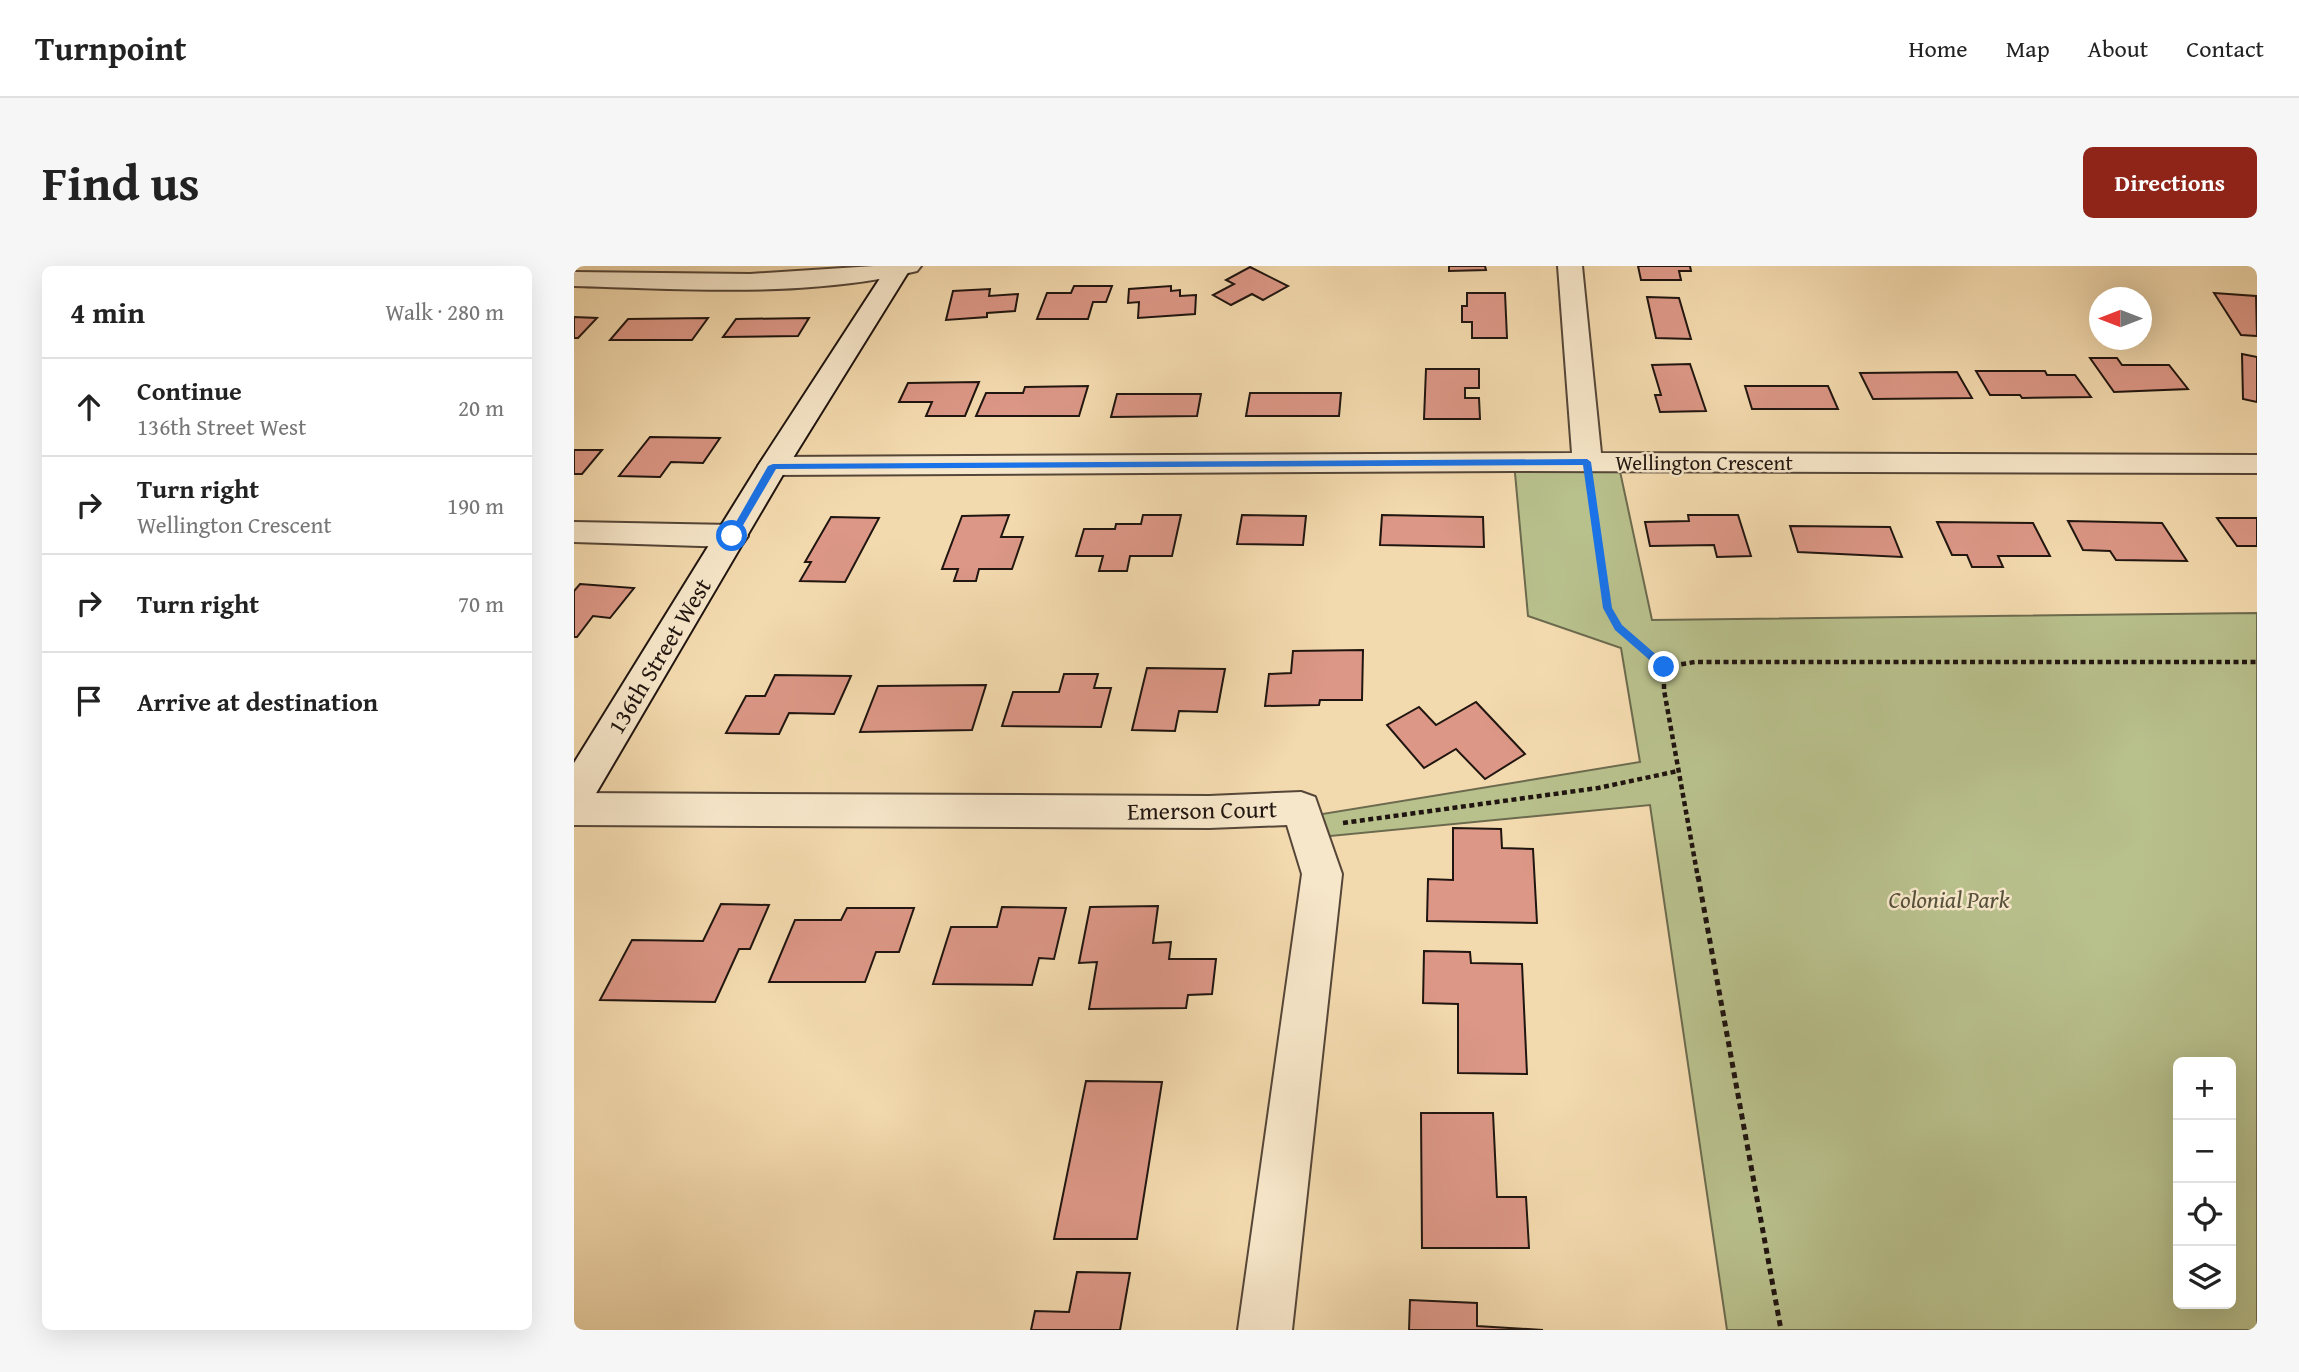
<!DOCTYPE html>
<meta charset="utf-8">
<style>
body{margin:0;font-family:"Gentium Book Plus",serif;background:#f6f6f6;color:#222}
.controls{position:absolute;right:21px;bottom:21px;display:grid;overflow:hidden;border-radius:10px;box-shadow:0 7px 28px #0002}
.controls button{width:63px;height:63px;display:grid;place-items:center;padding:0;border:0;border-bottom:2px solid #e0e0e0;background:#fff;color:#222;font:35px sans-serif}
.compass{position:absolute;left:1515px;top:21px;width:63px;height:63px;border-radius:50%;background:#fff;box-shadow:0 7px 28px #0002;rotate:270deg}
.stop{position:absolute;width:21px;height:21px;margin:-16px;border:5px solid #1a73e8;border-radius:50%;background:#fff}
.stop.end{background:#1a73e8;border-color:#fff;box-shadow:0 2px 7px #0008}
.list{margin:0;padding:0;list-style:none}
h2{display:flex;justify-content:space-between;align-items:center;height:91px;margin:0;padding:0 28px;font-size:30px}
h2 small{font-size:23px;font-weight:400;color:#767676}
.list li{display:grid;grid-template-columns:46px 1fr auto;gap:21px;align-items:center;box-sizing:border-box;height:98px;padding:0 28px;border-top:2px solid #e0e0e0}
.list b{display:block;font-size:26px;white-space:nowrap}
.list p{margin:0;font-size:23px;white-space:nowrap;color:#767676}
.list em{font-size:23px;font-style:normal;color:#767676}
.icon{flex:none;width:38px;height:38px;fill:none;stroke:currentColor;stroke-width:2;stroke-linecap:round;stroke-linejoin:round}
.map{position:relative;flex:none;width:1683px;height:1064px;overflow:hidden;border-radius:10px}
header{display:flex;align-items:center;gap:42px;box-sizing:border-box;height:98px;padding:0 35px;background:#fff;border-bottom:2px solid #e0e0e0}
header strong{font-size:33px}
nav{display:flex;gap:38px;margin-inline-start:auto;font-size:24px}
.intro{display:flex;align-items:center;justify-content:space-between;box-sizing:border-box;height:168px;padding:0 42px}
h1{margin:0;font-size:49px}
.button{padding:18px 32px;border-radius:10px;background:#8f2418;color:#fff;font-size:24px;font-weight:700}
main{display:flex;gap:42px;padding:0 42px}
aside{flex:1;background:#fff;border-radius:10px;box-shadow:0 7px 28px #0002}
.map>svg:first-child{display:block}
.green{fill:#b8c08c;stroke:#6c6a4e;stroke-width:2;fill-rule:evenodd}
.building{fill:#dc9786;stroke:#201510;stroke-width:2}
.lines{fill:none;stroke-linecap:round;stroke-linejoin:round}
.street-casing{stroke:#554638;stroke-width:4}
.secondary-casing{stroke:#201510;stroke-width:4}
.path-far2{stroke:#201510;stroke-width:3.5;stroke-dasharray:3.5 2.5;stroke-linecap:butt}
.path-far1{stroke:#201510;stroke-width:4.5;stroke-dasharray:5 3.5;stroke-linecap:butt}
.path{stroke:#201510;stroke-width:5;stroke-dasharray:6 4.5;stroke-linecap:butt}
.street{fill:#f7e7ca;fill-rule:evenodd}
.secondary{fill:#f7e7ca;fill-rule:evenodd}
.route{fill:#1a73e8}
.labels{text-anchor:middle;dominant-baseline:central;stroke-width:5;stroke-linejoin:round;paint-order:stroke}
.far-street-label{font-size:21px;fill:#201510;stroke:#f7e7ca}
.street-label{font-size:24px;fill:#201510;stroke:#f7e7ca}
.park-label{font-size:24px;font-style:italic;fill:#55513b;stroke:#f7e7ca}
</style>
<header>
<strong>Turnpoint</strong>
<nav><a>Home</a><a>Map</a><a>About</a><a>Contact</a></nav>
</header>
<div class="intro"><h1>Find us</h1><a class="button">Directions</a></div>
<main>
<aside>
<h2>4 min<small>Walk · 280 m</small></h2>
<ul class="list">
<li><svg class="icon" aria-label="ahead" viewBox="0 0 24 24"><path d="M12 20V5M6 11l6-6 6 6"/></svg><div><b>Continue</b><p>136th Street West</p></div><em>20 m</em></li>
<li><svg class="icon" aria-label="right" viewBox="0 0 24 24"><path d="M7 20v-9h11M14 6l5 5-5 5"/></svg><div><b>Turn right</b><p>Wellington Crescent</p></div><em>190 m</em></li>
<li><svg class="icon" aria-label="right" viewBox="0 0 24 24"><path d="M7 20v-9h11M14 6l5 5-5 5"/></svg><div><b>Turn right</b></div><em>70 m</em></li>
<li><svg class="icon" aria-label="arrive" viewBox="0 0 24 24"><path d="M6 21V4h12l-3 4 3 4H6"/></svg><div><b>Arrive at destination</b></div></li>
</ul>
</aside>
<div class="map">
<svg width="1683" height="1064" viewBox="0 0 1683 1064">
<rect width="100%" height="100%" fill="#f3daae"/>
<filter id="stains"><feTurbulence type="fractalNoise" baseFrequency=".00286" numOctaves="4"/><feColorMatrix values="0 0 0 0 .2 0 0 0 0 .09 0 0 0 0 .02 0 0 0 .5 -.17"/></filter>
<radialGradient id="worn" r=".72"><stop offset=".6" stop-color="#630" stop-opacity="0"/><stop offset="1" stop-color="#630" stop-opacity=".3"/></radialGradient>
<!-- green -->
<path class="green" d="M 940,196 L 1044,196 L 1078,354 L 1683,347 L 1683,1064 L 1153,1064 L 1076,539 L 736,572 L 730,551 L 1066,496 L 1047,382 L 954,350 ZM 1604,796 L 1657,796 L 1657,1038 L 1604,1038 Z"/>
<!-- building -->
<g class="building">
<path d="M 875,0 L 911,0 L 912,4 L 875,5 Z"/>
<path d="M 1064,0 L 1116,0 L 1117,5 L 1105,5 L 1107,14 L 1067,14 Z"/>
<path d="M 676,1 L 714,20 L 689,34 L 678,28 L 657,39 L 639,29 L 660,18 L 652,14 Z"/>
<path d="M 500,20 L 538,20 L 532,36 L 519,36 L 514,53 L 463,53 L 473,27 L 497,27 Z"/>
<path d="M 597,20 L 597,25 L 606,24 L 606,30 L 622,29 L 621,48 L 564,52 L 565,36 L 554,37 L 555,23 Z"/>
<path d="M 416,23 L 415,30 L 444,28 L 441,45 L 413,47 L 413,51 L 372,54 L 379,25 Z"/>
<path d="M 893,27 L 931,27 L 933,72 L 898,72 L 898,56 L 888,56 L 888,40 L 893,40 Z"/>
<path d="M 1640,27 L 1682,30 L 1683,70 L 1667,69 Z"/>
<path d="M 1073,31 L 1105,32 L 1117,73 L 1082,72 Z"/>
<path d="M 0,51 L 23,52 L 4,72 L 0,72 Z"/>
<path d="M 134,52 L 118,74 L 36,74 L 54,53 Z"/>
<path d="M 235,52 L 224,70 L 149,71 L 162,53 Z"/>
<path d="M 1668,88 L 1683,91 L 1683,136 L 1669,133 Z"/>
<path d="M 1516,92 L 1543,92 L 1548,99 L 1595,99 L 1614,123 L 1540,126 Z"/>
<path d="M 1116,98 L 1132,145 L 1086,146 L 1081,129 L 1087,129 L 1078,99 Z"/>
<path d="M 852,103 L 905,103 L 905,122 L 891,122 L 891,132 L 905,132 L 906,153 L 850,153 Z"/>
<path d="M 1402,105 L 1471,105 L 1473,109 L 1501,109 L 1517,131 L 1448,132 L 1446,129 L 1416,129 Z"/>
<path d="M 1383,106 L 1398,132 L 1299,133 L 1286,107 Z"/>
<path d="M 405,116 L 391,150 L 352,150 L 358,136 L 325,136 L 334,117 Z"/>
<path d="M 514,120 L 505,150 L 402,150 L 412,127 L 449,127 L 451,121 Z"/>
<path d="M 1171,120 L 1254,120 L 1264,143 L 1178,143 Z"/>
<path d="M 676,127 L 767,127 L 765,150 L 672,150 Z"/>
<path d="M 543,128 L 627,128 L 623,150 L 537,151 Z"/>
<path d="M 76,171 L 146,172 L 129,197 L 97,196 L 86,211 L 45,210 Z"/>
<path d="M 0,184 L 28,184 L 8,208 L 0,208 Z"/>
<path d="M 435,249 L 427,271 L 449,271 L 438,303 L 405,303 L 402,315 L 380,315 L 384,303 L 368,303 L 388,250 Z"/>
<path d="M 569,249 L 607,249 L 598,290 L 556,290 L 553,305 L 525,305 L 529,290 L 502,290 L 510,263 L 541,263 L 542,258 L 567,258 Z"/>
<path d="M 668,249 L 732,250 L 729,279 L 663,278 Z"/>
<path d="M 808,249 L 909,251 L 910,281 L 806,279 Z"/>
<path d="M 1114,249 L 1164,249 L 1177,290 L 1143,291 L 1140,279 L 1076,280 L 1071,256 L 1115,255 Z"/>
<path d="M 257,251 L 305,252 L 271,316 L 226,315 L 237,296 L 231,296 Z"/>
<path d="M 1643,252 L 1683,252 L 1683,280 L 1663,280 Z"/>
<path d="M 1494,255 L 1588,257 L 1613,295 L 1542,294 L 1536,285 L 1509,284 Z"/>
<path d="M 1363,256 L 1459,257 L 1476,290 L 1424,290 L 1429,301 L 1398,301 L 1393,289 L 1378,289 Z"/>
<path d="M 1216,260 L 1316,261 L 1328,291 L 1224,286 Z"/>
<path d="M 6,318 L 60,322 L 36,352 L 19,350 L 3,371 L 0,371 L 0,325 Z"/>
<path d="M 789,384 L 788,434 L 746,434 L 745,439 L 691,440 L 695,408 L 717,407 L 719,385 Z"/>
<path d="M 573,402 L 651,403 L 643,446 L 605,445 L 601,465 L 558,464 Z"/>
<path d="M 490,408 L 524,408 L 520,422 L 537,422 L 527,461 L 428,460 L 439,426 L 485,426 Z"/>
<path d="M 201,409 L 277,410 L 260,448 L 215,447 L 205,468 L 152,467 L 172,430 L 191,430 Z"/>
<path d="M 412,419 L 398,464 L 286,466 L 304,420 Z"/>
<path d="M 902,436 L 951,488 L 911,513 L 882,483 L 850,502 L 813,459 L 845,441 L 862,459 Z"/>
<path d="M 879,562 L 927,563 L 928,582 L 959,583 L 963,657 L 853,655 L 854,613 L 879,614 Z"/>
<path d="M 147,638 L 195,639 L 176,683 L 165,683 L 141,736 L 26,734 L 58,674 L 129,675 Z"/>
<path d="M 584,640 L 579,677 L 597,676 L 595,693 L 642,693 L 638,728 L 614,729 L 612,742 L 515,743 L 523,696 L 505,697 L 516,641 Z"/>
<path d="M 428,641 L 492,642 L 480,693 L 465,692 L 458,719 L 359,718 L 377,661 L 423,661 Z"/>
<path d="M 273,642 L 340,642 L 325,686 L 302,686 L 291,716 L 195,716 L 221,654 L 267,654 Z"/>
<path d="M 850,685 L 896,686 L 897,697 L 948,698 L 953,808 L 884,807 L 884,738 L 849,737 Z"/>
<path d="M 512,815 L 588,816 L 563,973 L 480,973 Z"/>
<path d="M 847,847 L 919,847 L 923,931 L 952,931 L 955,982 L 848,982 Z"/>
<path d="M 503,1006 L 556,1007 L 546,1064 L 457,1064 L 461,1045 L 495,1046 Z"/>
<path d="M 836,1034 L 903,1037 L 903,1060 L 969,1064 L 835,1064 Z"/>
</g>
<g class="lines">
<defs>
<g id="street">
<path d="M 300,0 L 347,0 L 343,5 C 235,32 111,23 0,20 L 0,6 L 176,8 Z"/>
<path d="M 984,0 L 1008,0 L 1027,187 L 1683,189 L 1683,207 L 940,205 L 199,209 L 189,207 L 184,200 L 189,193 L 199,191 L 998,187 Z"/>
<path d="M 0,256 L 158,259 L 169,263 L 174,270 L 169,277 L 158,281 L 0,276 Z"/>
<path d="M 727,526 L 741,531 L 768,608 L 718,1064 L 664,1064 L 728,608 L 713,559 L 635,562 L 0,559 L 0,527 L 635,530 Z"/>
</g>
<path id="secondary" d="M 314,0 L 338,0 L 214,200 L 14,541 L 0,546 L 0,497 L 184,200 Z"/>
</defs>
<!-- street casing -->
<use href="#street" class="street-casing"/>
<!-- secondary casing -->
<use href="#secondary" class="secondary-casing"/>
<!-- path-far2 -->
<path class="path-far2" d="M 1016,224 L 1022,265"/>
<!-- path-far1 -->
<g class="path-far1">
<path d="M 1022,264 L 1034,342 L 1045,361 L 1090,401 L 1121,396 L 1683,396"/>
<path d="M 1090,401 L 1090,424 L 1124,612"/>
<path d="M 769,557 L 1024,522 L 1104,505"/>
</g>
<!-- path -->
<path class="path" d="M 1124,610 L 1207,1064"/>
<!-- street -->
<use href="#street" class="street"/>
<!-- secondary -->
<use href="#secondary" class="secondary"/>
</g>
<!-- route -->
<path class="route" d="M 1013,193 L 1017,196 L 1038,342 L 1048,359 L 1093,398 L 1093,403 L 1086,403 L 1041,364 L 1029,342 L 1009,199 L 202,203 L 161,273 L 154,270 L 194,200 L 199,198 Z"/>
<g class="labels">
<!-- far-street labels -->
<g class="far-street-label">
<text x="1130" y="196">Wellington Crescent</text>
</g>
<!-- street labels -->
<g class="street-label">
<text transform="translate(85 390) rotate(-59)">136th Street West</text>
<text transform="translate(628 544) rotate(-1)">Emerson Court</text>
</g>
<!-- park labels -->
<g class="park-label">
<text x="1375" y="633">Colonial Park</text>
</g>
</g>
<rect width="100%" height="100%" filter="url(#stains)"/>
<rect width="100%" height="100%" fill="url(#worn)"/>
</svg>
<div class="controls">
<button>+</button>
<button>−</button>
<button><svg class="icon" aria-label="locate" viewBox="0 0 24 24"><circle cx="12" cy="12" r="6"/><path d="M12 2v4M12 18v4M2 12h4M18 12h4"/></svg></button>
<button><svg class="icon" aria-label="layers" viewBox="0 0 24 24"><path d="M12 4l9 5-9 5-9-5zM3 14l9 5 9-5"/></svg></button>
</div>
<svg class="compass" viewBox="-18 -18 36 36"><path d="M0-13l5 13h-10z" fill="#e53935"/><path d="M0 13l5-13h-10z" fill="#767676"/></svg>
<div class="stop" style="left:158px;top:270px"></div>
<div class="stop end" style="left:1090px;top:401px"></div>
</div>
</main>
